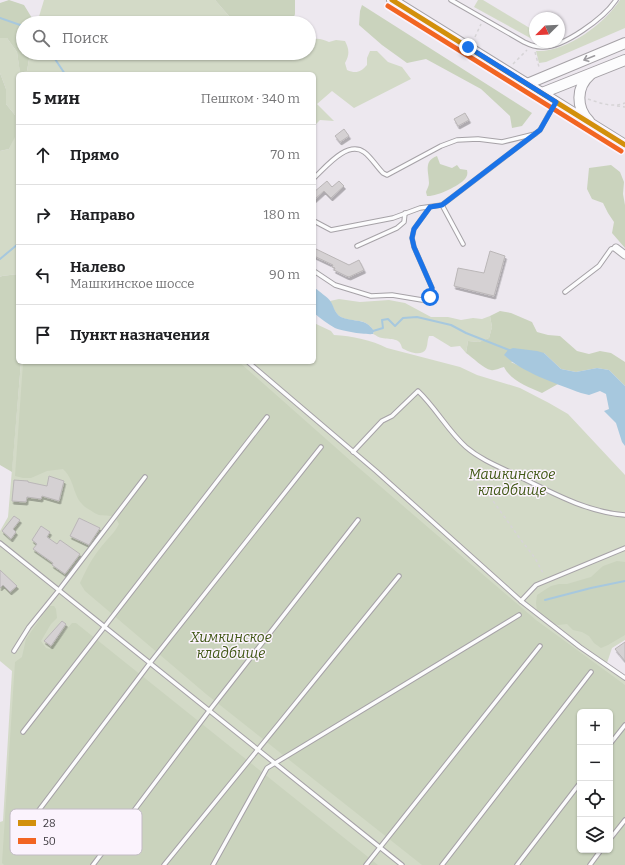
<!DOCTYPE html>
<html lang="ru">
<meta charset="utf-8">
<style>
body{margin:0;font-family:Bitter,serif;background:#f6f6f6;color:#202124}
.controls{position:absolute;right:12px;bottom:12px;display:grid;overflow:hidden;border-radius:6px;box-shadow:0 1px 3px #0004}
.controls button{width:36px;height:36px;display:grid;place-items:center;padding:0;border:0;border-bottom:1px solid #e0e0e0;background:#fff;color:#202124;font:20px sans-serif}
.compass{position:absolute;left:529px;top:12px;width:36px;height:36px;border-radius:50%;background:#fff;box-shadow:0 1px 3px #0004;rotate:246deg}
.stop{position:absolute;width:12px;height:12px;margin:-9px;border:3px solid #1a73e8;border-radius:50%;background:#fff}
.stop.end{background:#1a73e8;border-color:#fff;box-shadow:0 1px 4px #0008}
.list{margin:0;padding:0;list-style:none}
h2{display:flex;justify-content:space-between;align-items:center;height:52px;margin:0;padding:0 16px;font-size:17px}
h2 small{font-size:13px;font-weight:400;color:#757577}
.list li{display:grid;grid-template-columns:26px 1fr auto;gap:12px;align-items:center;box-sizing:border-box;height:60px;padding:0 16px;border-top:1px solid #e0e0e0}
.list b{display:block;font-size:15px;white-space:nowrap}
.list p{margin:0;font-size:13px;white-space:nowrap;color:#757577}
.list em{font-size:13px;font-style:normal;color:#757577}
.icon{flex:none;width:22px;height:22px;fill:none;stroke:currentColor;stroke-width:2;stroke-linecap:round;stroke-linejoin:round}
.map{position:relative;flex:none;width:625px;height:865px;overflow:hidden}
.search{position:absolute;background:#fff;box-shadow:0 1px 3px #0004;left:16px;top:16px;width:300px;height:44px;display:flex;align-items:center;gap:10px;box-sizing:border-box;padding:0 14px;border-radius:22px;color:#757577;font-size:15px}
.panel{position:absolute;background:#fff;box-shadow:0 1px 3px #0004;left:16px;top:72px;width:300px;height:292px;border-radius:6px}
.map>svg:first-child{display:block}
.green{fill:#d3dac7;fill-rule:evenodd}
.forest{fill:#cad3bd;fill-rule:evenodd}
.water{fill:#a7c8de}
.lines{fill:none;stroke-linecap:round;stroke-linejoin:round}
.stream{stroke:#a7c8de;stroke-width:2}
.building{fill:#d5d1d3;stroke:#bab6b7;filter:url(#shadow)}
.service-casing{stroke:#a6a2a7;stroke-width:5.5}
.minor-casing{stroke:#a6a2a7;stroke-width:9}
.secondary-casing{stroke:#a6a2a7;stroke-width:12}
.path{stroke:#d6d4d6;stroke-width:1.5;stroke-dasharray:3 3;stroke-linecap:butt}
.service{stroke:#fcfcfd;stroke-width:3.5}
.minor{stroke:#fcfcfd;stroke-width:7}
.secondary{stroke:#fcfcfd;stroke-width:10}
.bus-1-casing{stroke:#fbf3fd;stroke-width:8}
.bus-2-casing{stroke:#fbf3fd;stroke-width:8}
.bus-1{stroke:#d2900c;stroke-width:5}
.bus-2{stroke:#f26522;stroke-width:5}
.oneway{stroke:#9c9a9e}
.route{stroke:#1a73e8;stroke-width:5}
.labels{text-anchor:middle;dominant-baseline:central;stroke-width:3;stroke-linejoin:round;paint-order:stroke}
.park-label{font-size:14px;font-style:italic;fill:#415815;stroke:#fbf3fd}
.key{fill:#fbf3fd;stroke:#c2bbc4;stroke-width:1}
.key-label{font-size:11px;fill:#3c393e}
</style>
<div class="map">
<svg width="625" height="865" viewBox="0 0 625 865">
<defs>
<filter id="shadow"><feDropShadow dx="1.5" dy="3" stdDeviation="0" flood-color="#0004"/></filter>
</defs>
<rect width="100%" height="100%" fill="#ede8ef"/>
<!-- green -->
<g class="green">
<path d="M 44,0 L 215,0 L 235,23 L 37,23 Z"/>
<path d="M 478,0 L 483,0 L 533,30 L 532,39 L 474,7 Z"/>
<path d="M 620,0 L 625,0 L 625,28 L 546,62 L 539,63 L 536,51 C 566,53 605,23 620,0 Z"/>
<path d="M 0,38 L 7,38 L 17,52 L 20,72 L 27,71 L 30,53 L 270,53 L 275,57 L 278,53 L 309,53 L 309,41 C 316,37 322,39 329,42 L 336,40 L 345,41 C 349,49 350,54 345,63 L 347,70 C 356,74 361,72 367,65 L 367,58 L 370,51 L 377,51 L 388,62 L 402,67 L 411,79 L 354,108 L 332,91 L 317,104 L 334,121 L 320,120 L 314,126 L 314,74 L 18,74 L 18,274 L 2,276 L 0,277 L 0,151 L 9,149 L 14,138 L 15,115 L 6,104 L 6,89 L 0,73 Z"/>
<path d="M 339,299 L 360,302 L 389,300 L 405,303 L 431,317 L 448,317 L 461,320 L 473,318 L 482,319 L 490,316 L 492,327 L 489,338 L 479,342 L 468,341 L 466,353 L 460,346 L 451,347 L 433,336 L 429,336 C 427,340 428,345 426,349 C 422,357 408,352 402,348 C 400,337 391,340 382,338 C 379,338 376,335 373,334 L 374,331 C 364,316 355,324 341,317 C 335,314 333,306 330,301 Z"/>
<path d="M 314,323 L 331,331 L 334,335 C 352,336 372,340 387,348 L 460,367 L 477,375 L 520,388 L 549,403 L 568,414 L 625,475 L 625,640 L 612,648 L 607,663 L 625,676 L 625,865 L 0,865 L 0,822 L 3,821 L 12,671 L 0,661 L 0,531 L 8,517 L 21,362 L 314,362 ZM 580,712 L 610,712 L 610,850 L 580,850 Z"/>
</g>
<!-- forest -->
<g class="forest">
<path d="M 9,0 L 24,5 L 35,23 L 23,23 L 23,53 L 30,53 L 27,71 L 20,73 L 17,52 L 7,38 L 0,38 L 0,3 Z"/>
<path d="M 215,0 L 295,0 L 295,14 L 292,23 L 235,23 Z"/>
<path d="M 362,5 L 532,113 L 522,126 L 512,128 L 510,116 L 481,89 L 426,59 L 407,63 L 382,45 L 359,25 L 360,11 Z"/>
<path d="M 0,73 L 6,89 L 6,104 L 15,115 L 15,137 L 9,149 L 0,151 Z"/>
<path d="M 437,156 L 440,164 L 452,168 L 457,165 L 460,169 L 467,170 C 468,174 467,176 465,179 C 459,186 436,197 427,196 L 426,192 C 427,189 429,186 429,183 C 429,172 423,161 437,156 Z"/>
<path d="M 611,165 L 620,172 L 624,182 L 623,194 L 625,205 L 625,248 L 612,233 L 614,222 L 608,213 L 603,203 L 592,199 L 587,189 L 589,168 Z"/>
<path d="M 18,274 L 18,362 L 21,362 L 12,472 L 0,465 L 0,277 L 2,276 Z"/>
<path d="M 500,311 L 511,313 L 532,322 L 537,332 L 548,335 L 560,336 L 577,351 L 589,354 L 600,351 L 611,353 L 625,362 L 625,386 L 609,370 L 597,368 L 576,372 L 561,369 L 544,353 L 511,362 L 558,384 L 542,393 C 528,387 511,381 504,367 C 500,368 494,371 491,370 C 484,369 472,357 466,353 L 468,341 L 479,342 L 489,338 L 492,327 L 490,316 Z"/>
<path d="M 26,362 L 239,362 L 352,462 L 536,620 L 625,685 L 625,865 L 422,865 L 206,694 L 85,591 L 80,583 C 86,570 92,558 101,547 C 107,539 114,534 119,524 L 115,517 C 109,515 104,516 99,515 C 96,514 93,512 90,510 C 71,500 77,482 63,469 L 47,471 L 31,478 L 23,478 L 15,476 L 23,363 ZM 580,712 L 610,712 L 610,850 L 580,850 Z"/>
<path d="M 617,561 L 625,562 L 625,635 L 608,645 L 601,648 L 594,643 L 589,636 L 582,632 L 573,630 L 567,624 L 558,625 L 550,622 L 537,611 L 536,603 L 537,595 L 551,586 L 559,584 L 567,584 L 591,577 L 603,566 Z"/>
<path d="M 49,606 L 54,606 L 56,609 L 57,618 L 51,624 L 41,641 L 46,648 L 50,649 L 72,623 L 76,623 L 378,865 L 4,865 L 2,863 L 15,662 L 22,657 L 26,639 Z"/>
</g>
<!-- water -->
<g class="water">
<path d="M 314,287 C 319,292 327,296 331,302 C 334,307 335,314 341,317 C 355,323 365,317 374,331 L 373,334 C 366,335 341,331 335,328 C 328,324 320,318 314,313 Z"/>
<path d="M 513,348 L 537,351 L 544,353 L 561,369 L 576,372 L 597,368 L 609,370 L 625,386 L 625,446 L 622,442 L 616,423 L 604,411 L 609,409 L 606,394 L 600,391 L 589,395 L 581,393 C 557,384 523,373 504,355 L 508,350 Z"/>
</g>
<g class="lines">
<!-- stream -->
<g class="stream">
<path d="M 0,18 L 23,26"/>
<path d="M 51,53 L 65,74"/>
<path d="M 0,259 L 18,244"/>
<path d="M 373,331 L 383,328 L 382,320 L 388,319 L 395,326 L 403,318 L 417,317 L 451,325 L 466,333 L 509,350"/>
<path d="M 545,600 L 591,588 L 625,581"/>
</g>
</g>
<!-- building -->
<g class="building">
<path d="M 465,113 L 469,120 L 458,126 L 454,119 Z"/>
<path d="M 344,129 L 349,136 L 340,142 L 335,136 Z"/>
<path d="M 327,181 L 332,187 L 339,181 L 344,186 L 331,198 L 324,191 L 314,200 L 314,192 Z"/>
<path d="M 314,248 L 349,265 L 359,260 L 364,270 L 349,277 L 346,276 L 334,270 L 335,268 L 332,267 L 333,265 L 314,256 Z"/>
<path d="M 490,251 L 505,256 L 494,296 L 454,286 L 458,268 L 484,273 Z"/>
<path d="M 49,476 L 64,481 L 59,501 L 42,496 L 41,499 L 27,497 L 26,502 L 12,501 L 14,480 L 28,481 L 28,482 L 47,486 Z"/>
<path d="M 14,516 L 20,520 L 13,529 L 16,532 L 11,539 L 2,531 Z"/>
<path d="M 79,518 L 100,528 L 89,545 L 70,536 Z"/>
<path d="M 41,526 L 50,532 L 47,537 L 57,544 L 60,540 L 80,554 L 65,574 L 52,565 L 53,563 L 33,549 L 37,544 L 32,540 Z"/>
<path d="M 0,570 L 17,586 L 10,592 L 3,585 L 0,588 Z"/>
<path d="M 62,621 L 66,624 L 51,646 L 44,641 Z"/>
<path d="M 625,642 L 625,661 L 615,649 Z"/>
</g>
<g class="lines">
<defs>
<g id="service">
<path d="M 451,0 L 524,42 C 530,45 535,47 542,47 C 563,48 604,18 616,0"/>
<path d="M 314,178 C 325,168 347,140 364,152 C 371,157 377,167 383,173 L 387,175 L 441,146 L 457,140 L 478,139 L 502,142 L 535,134"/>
<path d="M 314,221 L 331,230 L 393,218 L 420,208 L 442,205"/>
<path d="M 463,244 L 442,205 L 540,130 L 555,103"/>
<path d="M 357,246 L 397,228 L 404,222 L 405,213"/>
<path d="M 314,271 L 335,285 L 371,296 L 392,295 L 422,300 L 426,300 L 430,297 L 432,288 L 414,247 L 412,238 L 414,229 L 430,207"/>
<path d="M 565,292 L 599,266 L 611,249 L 616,248"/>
<path d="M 248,362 L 376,471 L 521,601 L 580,647 L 625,678"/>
<path d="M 353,452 L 382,421 L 392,416 L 418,391 C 436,408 448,431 466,447 C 480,459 497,466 514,474 C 549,491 585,512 625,515"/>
<path d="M 0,543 L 402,865"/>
<path d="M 521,601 L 536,585 L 625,548"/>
<path d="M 14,651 L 29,627 L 59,590 L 145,477"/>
<path d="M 23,732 L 267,417"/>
<path d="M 610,744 L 625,725"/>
<path d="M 21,834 L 150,663 L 321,447"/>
<path d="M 610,839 L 625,820"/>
<path d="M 93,865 L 209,711 L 358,520"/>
<path d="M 164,865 L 399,576"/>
<path d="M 213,865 L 267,768 L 519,615"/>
<path d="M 366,865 L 540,646"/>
<path d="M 442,865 L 591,672"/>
<path d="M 517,865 L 580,783"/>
<path d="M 590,865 L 601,850"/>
</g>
<path id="minor" d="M 616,248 L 625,255"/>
<g id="secondary">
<path d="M 392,0 L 625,145"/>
<path d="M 527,84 L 625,43"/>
<path d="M 542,93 L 625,60"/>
<path d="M 589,121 C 576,108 576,87 590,75"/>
</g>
</defs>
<!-- service casing -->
<use href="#service" class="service-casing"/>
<!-- minor casing -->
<use href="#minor" class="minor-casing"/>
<!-- secondary casing -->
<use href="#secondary" class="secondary-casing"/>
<!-- path -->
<g class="path">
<path d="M 534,31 L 534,41"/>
<path d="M 475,37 L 481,24"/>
<path d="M 535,52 L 539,67 L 540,69"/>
<path d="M 513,64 L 527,50"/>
<path d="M 588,99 C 600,103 613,108 625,103"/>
<path d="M 617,106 L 625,107"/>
<path d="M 473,479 L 488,494 L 521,540 L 535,558 L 544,575"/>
</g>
<!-- service -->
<use href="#service" class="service"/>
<!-- minor -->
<use href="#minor" class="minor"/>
<!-- secondary -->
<use href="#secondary" class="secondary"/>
<defs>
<path id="bus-1" d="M 392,0 L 625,145"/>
<path id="bus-2" d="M 388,6 L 621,151"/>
</defs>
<!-- bus-1 casing -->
<use href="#bus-1" class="bus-1-casing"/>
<!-- bus-2 casing -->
<use href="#bus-2" class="bus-2-casing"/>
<!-- bus-1 -->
<use href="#bus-1" class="bus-1"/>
<!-- bus-2 -->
<use href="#bus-2" class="bus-2"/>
</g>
<!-- one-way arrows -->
<defs><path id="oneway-shaft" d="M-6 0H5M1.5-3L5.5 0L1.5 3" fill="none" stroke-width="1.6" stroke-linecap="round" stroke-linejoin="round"/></defs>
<use class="oneway" href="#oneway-shaft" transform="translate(589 58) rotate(158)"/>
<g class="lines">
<!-- route -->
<path class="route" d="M 430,297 L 432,288 L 414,247 L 412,238 L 414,229 L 430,207 L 442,205 L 540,130 L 556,102 L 468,47"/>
</g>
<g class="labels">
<!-- park labels -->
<g class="park-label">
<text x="512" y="474">Машкинское<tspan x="512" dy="16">кладбище</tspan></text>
<text x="231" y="637">Химкинское<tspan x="231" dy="16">кладбище</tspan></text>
</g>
</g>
<!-- legend -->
<rect x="10" y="809" width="132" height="46" rx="6" class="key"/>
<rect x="18" y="820" width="18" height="6" fill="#d2900c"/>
<rect x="18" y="838" width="18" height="6" fill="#f26522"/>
<g class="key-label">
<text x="43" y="827">28</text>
<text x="43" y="845">50</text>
</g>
</svg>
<div class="controls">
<button>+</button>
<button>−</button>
<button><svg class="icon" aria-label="locate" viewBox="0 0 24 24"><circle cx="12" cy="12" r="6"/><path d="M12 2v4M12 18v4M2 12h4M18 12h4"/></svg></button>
<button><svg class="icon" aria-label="layers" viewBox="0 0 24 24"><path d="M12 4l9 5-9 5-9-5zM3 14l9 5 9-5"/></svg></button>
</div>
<svg class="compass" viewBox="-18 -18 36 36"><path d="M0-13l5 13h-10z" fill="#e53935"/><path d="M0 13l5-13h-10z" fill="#757577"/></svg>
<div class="stop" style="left:430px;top:297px"></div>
<div class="stop end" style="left:468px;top:47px"></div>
<div class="search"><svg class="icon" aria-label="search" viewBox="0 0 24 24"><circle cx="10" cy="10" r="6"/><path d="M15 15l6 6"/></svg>Поиск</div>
<section class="panel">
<h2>5 мин<small>Пешком · 340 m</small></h2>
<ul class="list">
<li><svg class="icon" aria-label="ahead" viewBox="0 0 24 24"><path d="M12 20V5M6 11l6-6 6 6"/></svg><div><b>Прямо</b></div><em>70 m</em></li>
<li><svg class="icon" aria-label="right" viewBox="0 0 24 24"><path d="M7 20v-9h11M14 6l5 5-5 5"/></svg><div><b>Направо</b></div><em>180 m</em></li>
<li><svg class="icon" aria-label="left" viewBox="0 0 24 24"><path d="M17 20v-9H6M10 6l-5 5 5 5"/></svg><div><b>Налево</b><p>Машкинское шоссе</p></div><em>90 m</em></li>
<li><svg class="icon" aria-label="arrive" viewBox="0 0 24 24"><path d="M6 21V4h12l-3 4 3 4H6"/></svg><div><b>Пункт назначения</b></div></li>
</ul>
</section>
</div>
